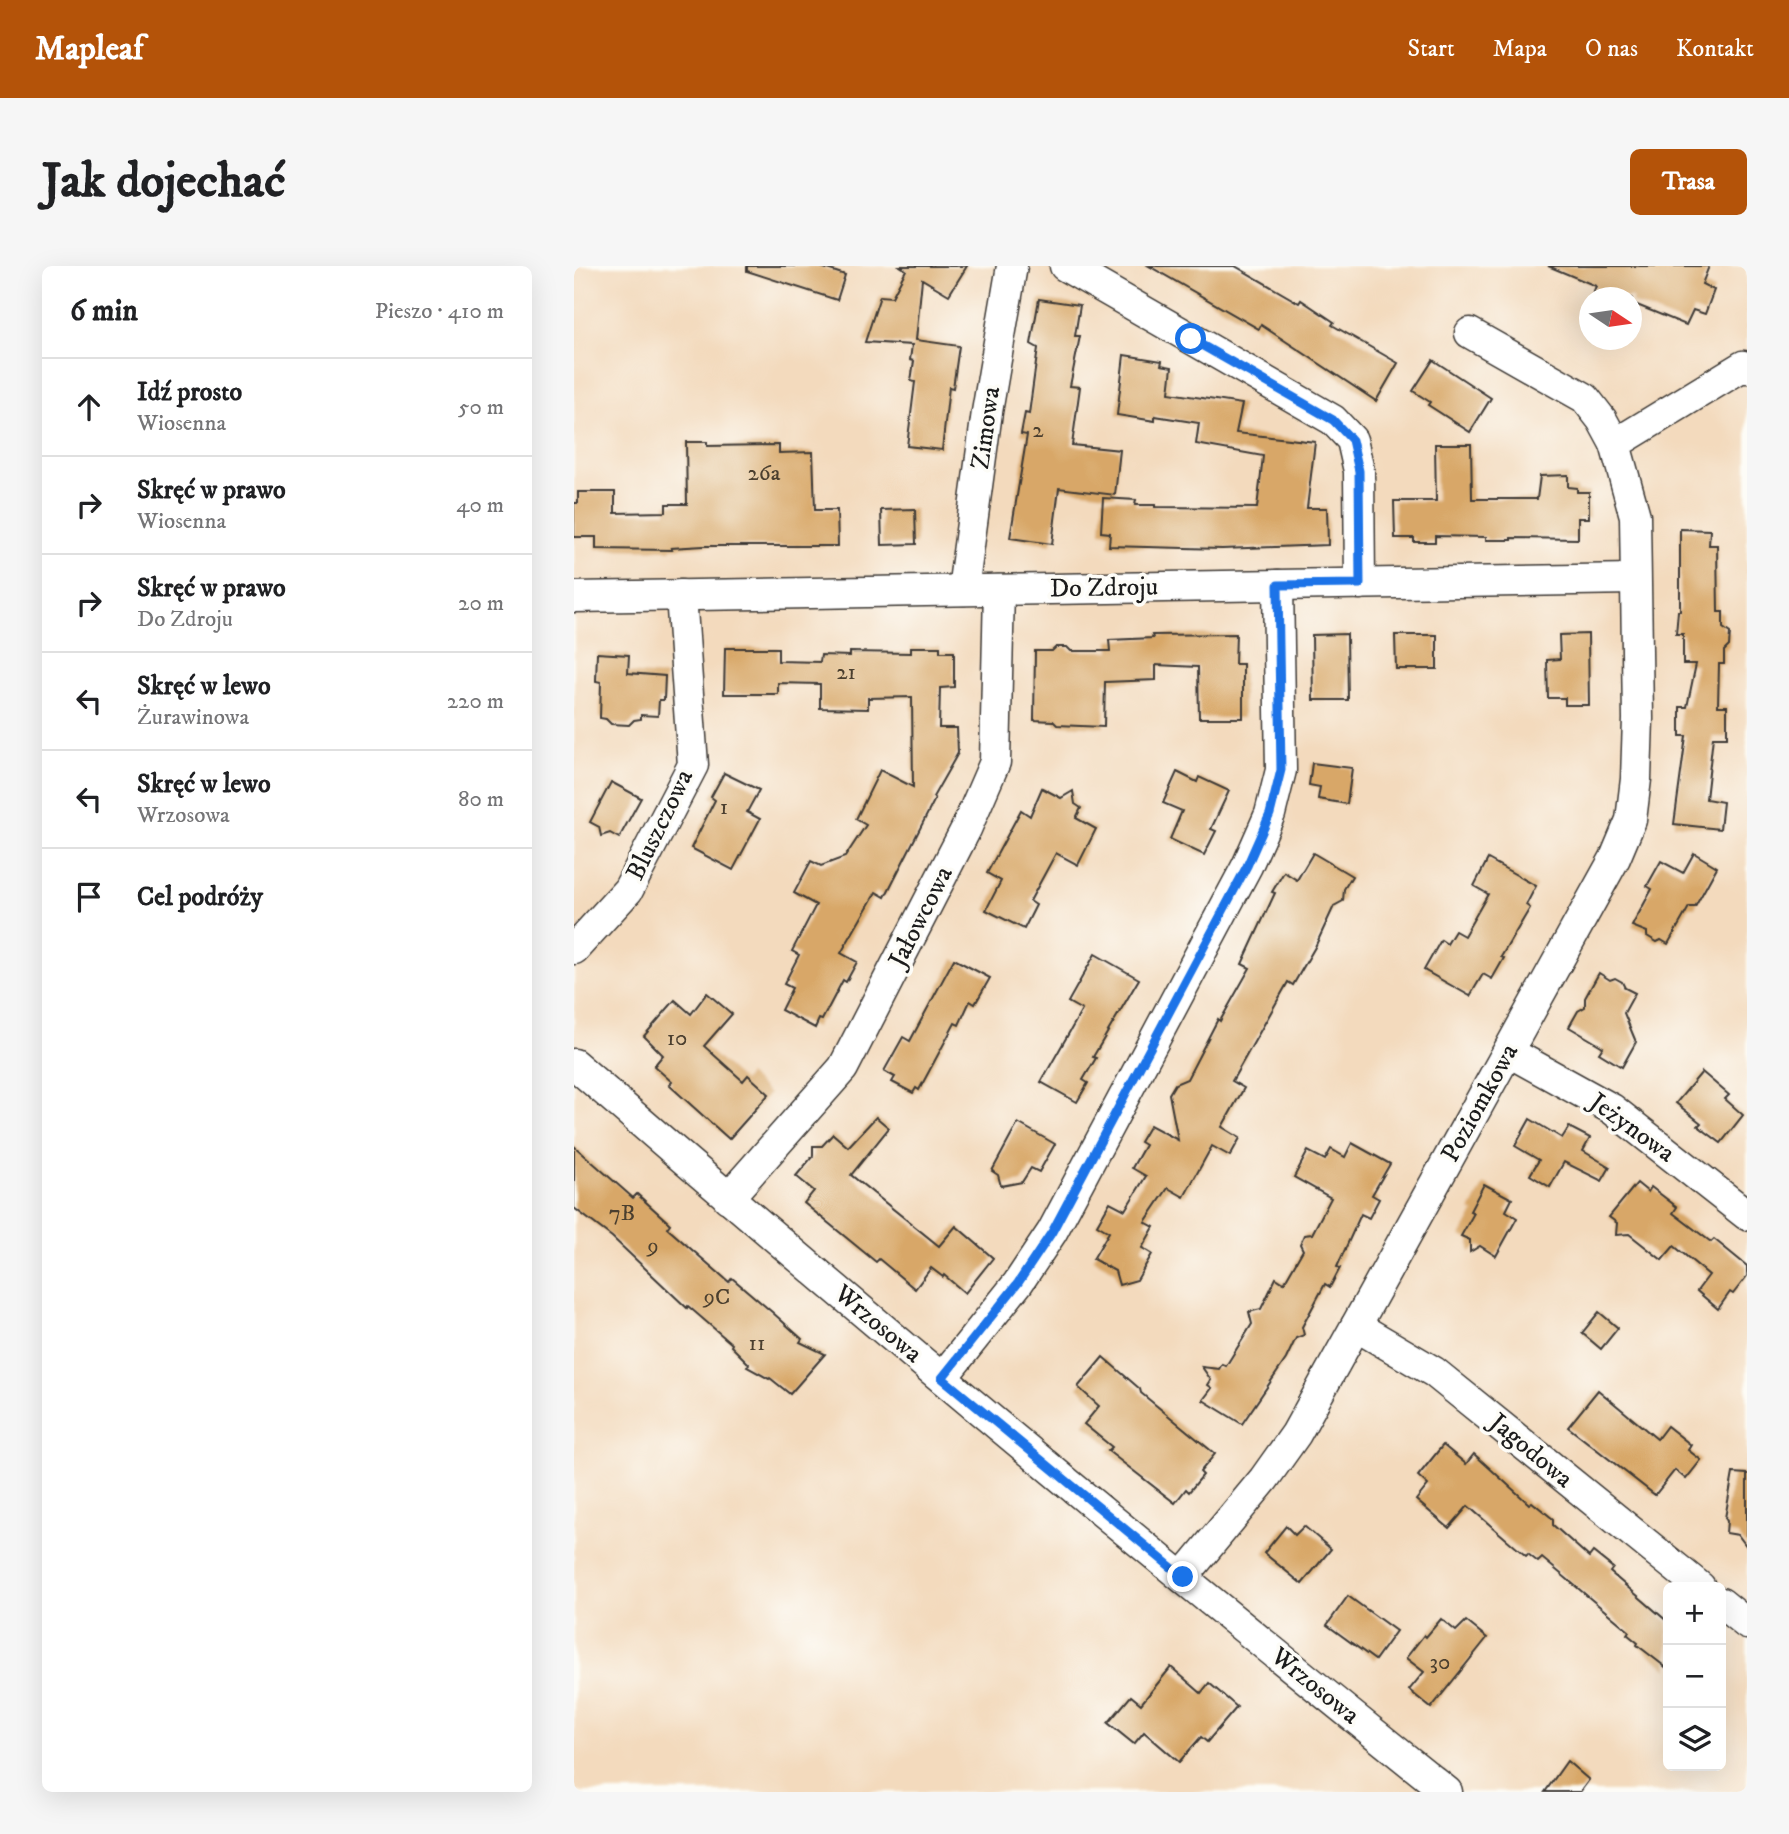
<!DOCTYPE html>
<html lang="pl">
<meta charset="utf-8">
<style>
body{margin:0;font-family:"IM FELL DW Pica",serif;background:#f6f6f6;color:#202124}
.controls{position:absolute;right:21px;bottom:21px;display:grid;overflow:hidden;border-radius:10px;box-shadow:0 7px 28px #0002}
.controls button{width:63px;height:63px;display:grid;place-items:center;padding:0;border:0;border-bottom:2px solid #e0e0e0;background:#fff;color:#202124;font:35px sans-serif}
.compass{position:absolute;left:1005px;top:21px;width:63px;height:63px;border-radius:50%;background:#fff;box-shadow:0 7px 28px #0002;rotate:103deg}
.stop{position:absolute;width:21px;height:21px;margin:-16px;border:5px solid #1a73e8;border-radius:50%;background:#fff}
.stop.end{background:#1a73e8;border-color:#fff;box-shadow:0 2px 7px #0008}
.list{margin:0;padding:0;list-style:none}
h2{display:flex;justify-content:space-between;align-items:center;height:91px;margin:0;padding:0 28px;font-size:30px}
h2 small{font-size:23px;font-weight:400;color:#757577}
.list li{display:grid;grid-template-columns:46px 1fr auto;gap:21px;align-items:center;box-sizing:border-box;height:98px;padding:0 28px;border-top:2px solid #e0e0e0}
.list b{display:block;font-size:26px;white-space:nowrap}
.list p{margin:0;font-size:23px;white-space:nowrap;color:#757577}
.list em{font-size:23px;font-style:normal;color:#757577}
.icon{flex:none;width:38px;height:38px;fill:none;stroke:currentColor;stroke-width:2;stroke-linecap:round;stroke-linejoin:round}
.map{position:relative;flex:none;width:1173px;height:1526px;overflow:hidden;border-radius:10px}
header{display:flex;align-items:center;gap:42px;box-sizing:border-box;height:98px;padding:0 35px;background:#b45309;color:#fff}
header strong{font-size:33px}
nav{display:flex;gap:38px;margin-inline-start:auto;font-size:24px}
.intro{display:flex;align-items:center;justify-content:space-between;box-sizing:border-box;height:168px;padding:0 42px}
h1{margin:0;font-size:49px}
.button{padding:18px 32px;border-radius:10px;background:#b45309;color:#fff;font-size:24px;font-weight:700}
main{display:flex;gap:42px;padding:0 42px}
aside{flex:1;background:#fff;border-radius:10px;box-shadow:0 7px 28px #0002}
.map>svg:first-child{display:block}
.building{fill:#d8a768}
.lines{fill:none;stroke-linecap:round;stroke-linejoin:round}
.minor-casing{stroke:#3c3834;stroke-width:33}
.minor{stroke:#fff;stroke-width:30}
.route{stroke:#1a73e8;stroke-width:9}
.labels{text-anchor:middle;dominant-baseline:central;stroke-width:7;stroke-linejoin:round;paint-order:stroke}
.number-label{font-size:23px;fill:#4b3f2f}
.street-label{font-size:26px;fill:#1c1c1c;stroke:#fdfcf7}
</style>
<header>
<strong>Mapleaf</strong>
<nav><a>Start</a><a>Mapa</a><a>O nas</a><a>Kontakt</a></nav>
</header>
<div class="intro"><h1>Jak dojechać</h1><a class="button">Trasa</a></div>
<main>
<aside>
<h2>6 min<small>Pieszo · 410 m</small></h2>
<ul class="list">
<li><svg class="icon" aria-label="ahead" viewBox="0 0 24 24"><path d="M12 20V5M6 11l6-6 6 6"/></svg><div><b>Idź prosto</b><p>Wiosenna</p></div><em>50 m</em></li>
<li><svg class="icon" aria-label="right" viewBox="0 0 24 24"><path d="M7 20v-9h11M14 6l5 5-5 5"/></svg><div><b>Skręć w prawo</b><p>Wiosenna</p></div><em>40 m</em></li>
<li><svg class="icon" aria-label="right" viewBox="0 0 24 24"><path d="M7 20v-9h11M14 6l5 5-5 5"/></svg><div><b>Skręć w prawo</b><p>Do Zdroju</p></div><em>20 m</em></li>
<li><svg class="icon" aria-label="left" viewBox="0 0 24 24"><path d="M17 20v-9H6M10 6l-5 5 5 5"/></svg><div><b>Skręć w lewo</b><p>Żurawinowa</p></div><em>220 m</em></li>
<li><svg class="icon" aria-label="left" viewBox="0 0 24 24"><path d="M17 20v-9H6M10 6l-5 5 5 5"/></svg><div><b>Skręć w lewo</b><p>Wrzosowa</p></div><em>80 m</em></li>
<li><svg class="icon" aria-label="arrive" viewBox="0 0 24 24"><path d="M6 21V4h12l-3 4 3 4H6"/></svg><div><b>Cel podróży</b></div></li>
</ul>
</aside>
<div class="map">
<svg width="1173" height="1526" viewBox="0 0 1173 1526">
<rect width="100%" height="100%" fill="#fdfcf7"/>
<filter id="ink" filterUnits="userSpaceOnUse"><feTurbulence type="fractalNoise" baseFrequency=".0143" numOctaves="2"/><feDisplacementMap in="SourceGraphic" scale="14" xChannelSelector="R" yChannelSelector="G"/><feConvolveMatrix kernelMatrix="1 2 1 2 8 2 1 2 1" color-interpolation-filters="sRGB"/></filter>
<filter id="wash" filterUnits="userSpaceOnUse"><feTurbulence type="fractalNoise" baseFrequency=".00686" numOctaves="4" result="noise"/><feDisplacementMap in="SourceGraphic" scale="28" xChannelSelector="R" yChannelSelector="G"/><feGaussianBlur stdDeviation="1.57" result="paint"/><feColorMatrix in="noise" values="0 0 0 0 0 0 0 0 0 0 0 0 0 0 0 0 0 1.4 0 .05"/><feComposite in="paint" operator="in"/></filter>
<g filter="url(#wash)">
<rect width="100%" height="100%" fill="#f3dabd"/>
<g id="blocks">
<!-- building -->
<g class="building">
<path d="M 173,0 L 244,0 L 271,9 L 263,34 L 173,5 Z"/>
<path d="M 326,0 L 393,0 L 375,29 L 348,13 L 342,74 L 385,80 L 379,122 L 375,121 L 368,184 L 333,180 L 341,116 L 337,115 L 340,95 L 336,94 L 338,79 L 291,76 L 306,30 L 318,31 L 332,4 Z"/>
<path d="M 575,0 L 661,0 L 725,37 L 727,34 L 760,56 L 758,59 L 824,97 L 802,135 L 687,59 L 685,63 Z"/>
<path d="M 974,0 L 1135,0 L 1128,18 L 1140,24 L 1131,48 L 1119,44 L 1112,59 L 1058,37 L 1058,32 L 1017,32 L 1022,20 Z"/>
<path d="M 465,33 L 506,39 L 501,70 L 506,70 L 496,120 L 506,121 L 498,179 L 546,184 L 541,229 L 485,222 L 478,278 L 436,272 L 453,169 L 447,168 L 451,147 L 455,148 L 464,82 L 457,78 Z"/>
<path d="M 550,89 L 588,95 L 587,99 L 598,101 L 595,127 L 668,138 L 662,167 L 741,176 L 733,242 L 753,242 L 754,279 L 648,283 L 535,280 L 536,267 L 527,266 L 529,232 L 562,234 L 561,239 L 581,239 L 581,241 L 683,242 L 689,190 L 622,178 L 625,157 L 581,150 L 581,155 L 543,149 Z"/>
<path d="M 859,94 L 917,132 L 896,166 L 854,139 L 856,136 L 839,125 Z"/>
<path d="M 112,176 L 133,176 L 133,180 L 205,179 L 205,187 L 239,186 L 241,244 L 263,244 L 264,280 L 130,280 L 97,282 L 98,284 L 22,283 L 22,271 L 0,271 L 0,237 L 4,237 L 4,226 L 41,226 L 41,247 L 92,246 L 92,238 L 113,238 Z"/>
<path d="M 861,178 L 897,178 L 898,233 L 963,233 L 966,210 L 994,209 L 994,221 L 1003,222 L 1003,226 L 1015,226 L 1015,252 L 1004,252 L 1004,273 L 937,272 L 937,274 L 912,274 L 912,271 L 861,270 L 861,276 L 840,276 L 840,272 L 821,272 L 820,235 L 862,235 Z"/>
<path d="M 341,243 L 342,278 L 308,279 L 307,244 Z"/>
<path d="M 1106,263 L 1136,264 L 1135,279 L 1143,279 L 1144,346 L 1149,346 L 1149,362 L 1156,367 L 1155,380 L 1150,385 L 1150,398 L 1145,398 L 1144,440 L 1153,440 L 1153,471 L 1139,471 L 1132,533 L 1149,536 L 1146,563 L 1100,558 L 1112,470 L 1106,470 L 1106,441 L 1113,441 L 1122,398 L 1109,398 L 1109,368 L 1102,368 L 1104,345 L 1106,345 Z"/>
<path d="M 662,368 L 661,398 L 669,398 L 669,452 L 625,452 L 624,401 L 582,399 L 582,414 L 531,416 L 530,461 L 483,459 L 479,455 L 460,454 L 461,385 L 478,385 L 482,381 L 493,381 L 497,385 L 536,385 L 535,374 L 579,372 L 578,369 Z"/>
<path d="M 773,368 L 774,434 L 739,434 L 738,369 Z"/>
<path d="M 1014,368 L 1015,439 L 991,439 L 991,432 L 974,432 L 973,394 L 986,393 L 985,369 Z"/>
<path d="M 821,369 L 863,369 L 863,403 L 822,403 Z"/>
<path d="M 337,381 L 366,381 L 366,386 L 380,386 L 380,421 L 366,422 L 365,462 L 383,462 L 384,487 L 359,531 L 361,533 L 311,631 L 302,626 L 267,687 L 283,696 L 272,716 L 269,714 L 248,754 L 245,753 L 241,762 L 207,744 L 218,722 L 210,718 L 225,689 L 218,685 L 242,639 L 220,627 L 237,595 L 247,600 L 271,591 L 292,559 L 282,553 L 306,504 L 339,521 L 338,431 L 294,432 L 294,443 L 246,442 L 246,418 L 204,417 L 204,428 L 150,428 L 151,382 L 204,382 L 204,395 L 246,396 L 247,389 L 276,390 L 276,386 L 337,387 Z"/>
<path d="M 23,387 L 55,389 L 54,407 L 91,410 L 90,434 L 85,434 L 84,450 L 67,449 L 67,453 L 60,454 L 55,459 L 37,458 L 32,453 L 26,452 L 27,416 L 22,415 Z"/>
<path d="M 738,497 L 778,502 L 773,538 L 744,533 L 746,521 L 735,519 Z"/>
<path d="M 603,506 L 623,516 L 625,511 L 655,525 L 637,563 L 642,565 L 630,589 L 596,573 L 608,545 L 589,537 Z"/>
<path d="M 150,507 L 185,524 L 173,546 L 186,553 L 159,604 L 117,582 L 141,534 L 137,531 Z"/>
<path d="M 37,516 L 67,532 L 45,572 L 36,567 L 27,570 L 25,561 L 16,556 Z"/>
<path d="M 468,522 L 487,532 L 499,525 L 501,538 L 507,542 L 502,552 L 522,563 L 504,599 L 482,587 L 456,635 L 462,639 L 450,663 L 412,644 L 427,615 L 413,607 L 447,544 L 456,550 Z"/>
<path d="M 739,587 L 778,610 L 770,623 L 769,635 L 760,640 L 741,681 L 719,719 L 714,716 L 658,815 L 670,822 L 648,861 L 666,872 L 656,890 L 638,880 L 610,931 L 594,922 L 571,956 L 580,961 L 568,982 L 578,988 L 563,1014 L 545,1019 L 541,1005 L 519,993 L 535,966 L 523,959 L 536,936 L 551,944 L 572,910 L 558,902 L 571,879 L 566,876 L 576,859 L 604,874 L 595,828 L 601,818 L 613,813 L 644,753 L 646,755 L 676,702 L 668,698 L 701,627 L 698,626 L 710,606 L 723,614 Z"/>
<path d="M 1120,587 L 1143,601 L 1121,641 L 1115,641 L 1094,678 L 1087,674 L 1083,676 L 1073,670 L 1073,666 L 1058,660 L 1078,623 L 1073,620 L 1087,595 L 1109,607 Z"/>
<path d="M 914,593 L 962,620 L 952,639 L 956,642 L 927,691 L 930,692 L 918,713 L 909,708 L 896,730 L 850,704 L 867,674 L 873,678 L 881,665 L 890,670 L 914,628 L 900,620 Z"/>
<path d="M 521,688 L 565,713 L 519,791 L 522,792 L 509,814 L 514,817 L 503,836 L 467,816 L 508,744 L 494,736 Z"/>
<path d="M 380,693 L 416,712 L 401,738 L 396,735 L 385,759 L 381,757 L 345,824 L 342,822 L 339,827 L 318,816 L 321,811 L 310,805 L 329,771 L 336,775 Z"/>
<path d="M 1025,707 L 1036,714 L 1041,712 L 1048,716 L 1051,722 L 1061,727 L 1050,747 L 1062,776 L 1048,801 L 1025,787 L 1029,781 L 995,761 L 1004,745 L 1011,741 L 1011,732 Z"/>
<path d="M 133,727 L 158,748 L 130,780 L 169,815 L 174,809 L 195,828 L 155,873 L 95,819 L 98,816 L 80,800 L 89,789 L 70,770 L 101,734 L 117,748 Z"/>
<path d="M 1128,806 L 1155,829 L 1151,833 L 1169,849 L 1147,877 L 1124,860 L 1127,857 L 1102,837 Z"/>
<path d="M 302,851 L 315,862 L 277,909 L 365,980 L 382,960 L 419,992 L 391,1027 L 370,1009 L 369,1011 L 357,1002 L 341,1023 L 305,993 L 302,996 L 230,937 L 240,925 L 222,910 L 239,890 L 239,880 L 248,880 L 259,868 L 274,881 Z"/>
<path d="M 956,853 L 988,872 L 995,861 L 1016,872 L 1009,885 L 1036,901 L 1028,915 L 990,896 L 976,921 L 956,909 L 965,894 L 941,880 Z"/>
<path d="M 444,857 L 481,878 L 465,906 L 457,902 L 448,916 L 427,920 L 424,909 L 418,905 Z"/>
<path d="M 778,877 L 816,898 L 798,929 L 805,933 L 795,952 L 787,948 L 763,1001 L 766,1002 L 756,1021 L 751,1018 L 728,1061 L 730,1069 L 722,1072 L 712,1093 L 668,1158 L 629,1134 L 638,1122 L 634,1119 L 637,1114 L 628,1101 L 645,1103 L 648,1098 L 652,1100 L 678,1058 L 675,1046 L 687,1043 L 702,1012 L 710,1017 L 729,984 L 726,978 L 730,969 L 738,968 L 757,932 L 720,911 L 734,885 L 751,894 L 757,883 L 771,891 Z"/>
<path d="M 0,880 L 59,932 L 63,928 L 96,958 L 93,962 L 155,1016 L 158,1012 L 198,1046 L 228,1073 L 226,1076 L 251,1088 L 216,1128 L 196,1112 L 195,1113 L 173,1101 L 175,1098 L 157,1080 L 158,1078 L 114,1040 L 113,1042 L 38,971 L 0,942 Z"/>
<path d="M 1063,917 L 1074,926 L 1077,921 L 1103,941 L 1099,947 L 1137,976 L 1140,973 L 1173,1000 L 1173,1010 L 1159,1028 L 1156,1026 L 1144,1043 L 1123,1025 L 1135,1009 L 1100,980 L 1088,994 L 1055,968 L 1042,969 L 1043,957 L 1035,951 Z"/>
<path d="M 910,918 L 938,933 L 932,945 L 943,952 L 922,990 L 906,980 L 896,986 L 896,974 L 887,970 L 900,947 L 896,945 Z"/>
<path d="M 1025,1046 L 1044,1062 L 1027,1083 L 1008,1067 Z"/>
<path d="M 529,1091 L 566,1123 L 567,1127 L 641,1188 L 626,1206 L 629,1209 L 615,1226 L 612,1223 L 601,1237 L 534,1185 L 538,1181 L 510,1158 L 525,1140 L 504,1121 Z"/>
<path d="M 1024,1124 L 1083,1173 L 1093,1160 L 1117,1179 L 1114,1184 L 1127,1194 L 1112,1213 L 1101,1204 L 1081,1229 L 994,1161 Z"/>
<path d="M 869,1179 L 892,1198 L 900,1188 L 955,1238 L 958,1236 L 979,1253 L 979,1259 L 1015,1291 L 1019,1286 L 1039,1302 L 1036,1306 L 1094,1356 L 1094,1403 L 1063,1379 L 1064,1377 L 1053,1368 L 1055,1365 L 968,1292 L 964,1296 L 954,1288 L 952,1290 L 894,1240 L 875,1262 L 842,1234 L 854,1219 L 844,1210 Z"/>
<path d="M 1159,1207 L 1173,1208 L 1173,1281 L 1164,1269 L 1152,1267 L 1153,1255 L 1151,1252 Z"/>
<path d="M 712,1260 L 721,1269 L 730,1260 L 757,1283 L 728,1318 L 690,1287 Z"/>
<path d="M 774,1330 L 822,1365 L 801,1394 L 753,1359 Z"/>
<path d="M 867,1353 L 882,1365 L 892,1355 L 913,1372 L 857,1442 L 835,1424 L 850,1406 L 832,1392 L 850,1369 L 852,1371 Z"/>
<path d="M 597,1401 L 627,1427 L 635,1417 L 663,1441 L 633,1476 L 627,1471 L 605,1496 L 570,1466 L 560,1478 L 534,1457 L 557,1430 L 567,1438 Z"/>
<path d="M 993,1495 L 1015,1514 L 1006,1526 L 971,1526 Z"/>
</g>
</g>
</g>
<g filter="url(#ink)">
<use href="#blocks" fill-opacity="0" stroke="#3c3834" stroke-width="2"/>
<g class="lines">
<defs>
<g id="minor">
<path d="M 491,0 L 759,154 L 778,174 L 785,205 L 786,318"/>
<path d="M 896,67 L 1011,132 L 1028,154 L 1041,178"/>
<path d="M 389,324 L 413,146 L 438,0"/>
<path d="M 0,331 L 1060,313"/>
<path d="M 0,683 L 54,624 L 119,499 L 107,329"/>
<path d="M 935,786 L 1038,843 L 1173,949"/>
<path d="M 0,798 C 286,1047 577,1289 873,1526"/>
<path d="M 154,932 L 269,802 L 392,563 L 421,496 L 425,324"/>
<path d="M 782,1060 L 860,1106 L 1126,1321"/>
<path d="M 368,1112 L 444,1017 L 478,966 L 673,600 L 696,548 L 707,504 L 704,319"/>
<path d="M 609,1311 L 690,1213 L 722,1168 L 1041,592 L 1057,554 L 1062,513 L 1064,453 L 1061,250 L 1041,178 L 1169,100 L 1173,102"/>
<path d="M 1147,1337 L 1173,1358"/>
</g>
</defs>
<!-- minor casing -->
<use href="#minor" class="minor-casing"/>
<!-- minor -->
<use href="#minor" class="minor"/>
</g>
</g>
<g class="lines" filter="url(#ink)">
<!-- route -->
<path class="route" d="M 609,1311 L 368,1112 L 444,1017 L 478,966 L 673,600 L 696,548 L 707,504 L 704,319 L 786,318 L 785,205 L 778,174 L 759,154 L 617,73"/>
</g>
<g class="labels">
<!-- number labels -->
<g class="number-label">
<text x="464" y="164">2</text>
<text x="190" y="207">26a</text>
<text x="272" y="406">21</text>
<text x="150" y="541">1</text>
<text x="103" y="772">10</text>
<text x="48" y="947">7B</text>
<text x="79" y="980">9</text>
<text x="143" y="1031">9C</text>
<text x="183" y="1077">11</text>
<text x="866" y="1396">30</text>
</g>
<!-- street labels -->
<g class="street-label">
<text transform="translate(412 162) rotate(-82)">Zimowa</text>
<text transform="translate(530 322) rotate(-1)">Do Zdroju</text>
<text transform="translate(86 559) rotate(-64)">Bluszczowa</text>
<text transform="translate(347 651) rotate(-63)">Jałowcowa</text>
<text transform="translate(906 837) rotate(-61)">Poziomkowa</text>
<text transform="translate(1058 862) rotate(36)">Jeżynowa</text>
<text transform="translate(304 1058) rotate(40)">Wrzosowa</text>
<text transform="translate(957 1185) rotate(40)">Jagodowa</text>
<text transform="translate(741 1420) rotate(39)">Wrzosowa</text>
</g>
</g>
</svg>
<div class="controls">
<button>+</button>
<button>−</button>
<button><svg class="icon" aria-label="layers" viewBox="0 0 24 24"><path d="M12 4l9 5-9 5-9-5zM3 14l9 5 9-5"/></svg></button>
</div>
<svg class="compass" viewBox="-18 -18 36 36"><path d="M0-13l5 13h-10z" fill="#e53935"/><path d="M0 13l5-13h-10z" fill="#757577"/></svg>
<div class="stop" style="left:617px;top:73px"></div>
<div class="stop end" style="left:609px;top:1311px"></div>
</div>
</main>
